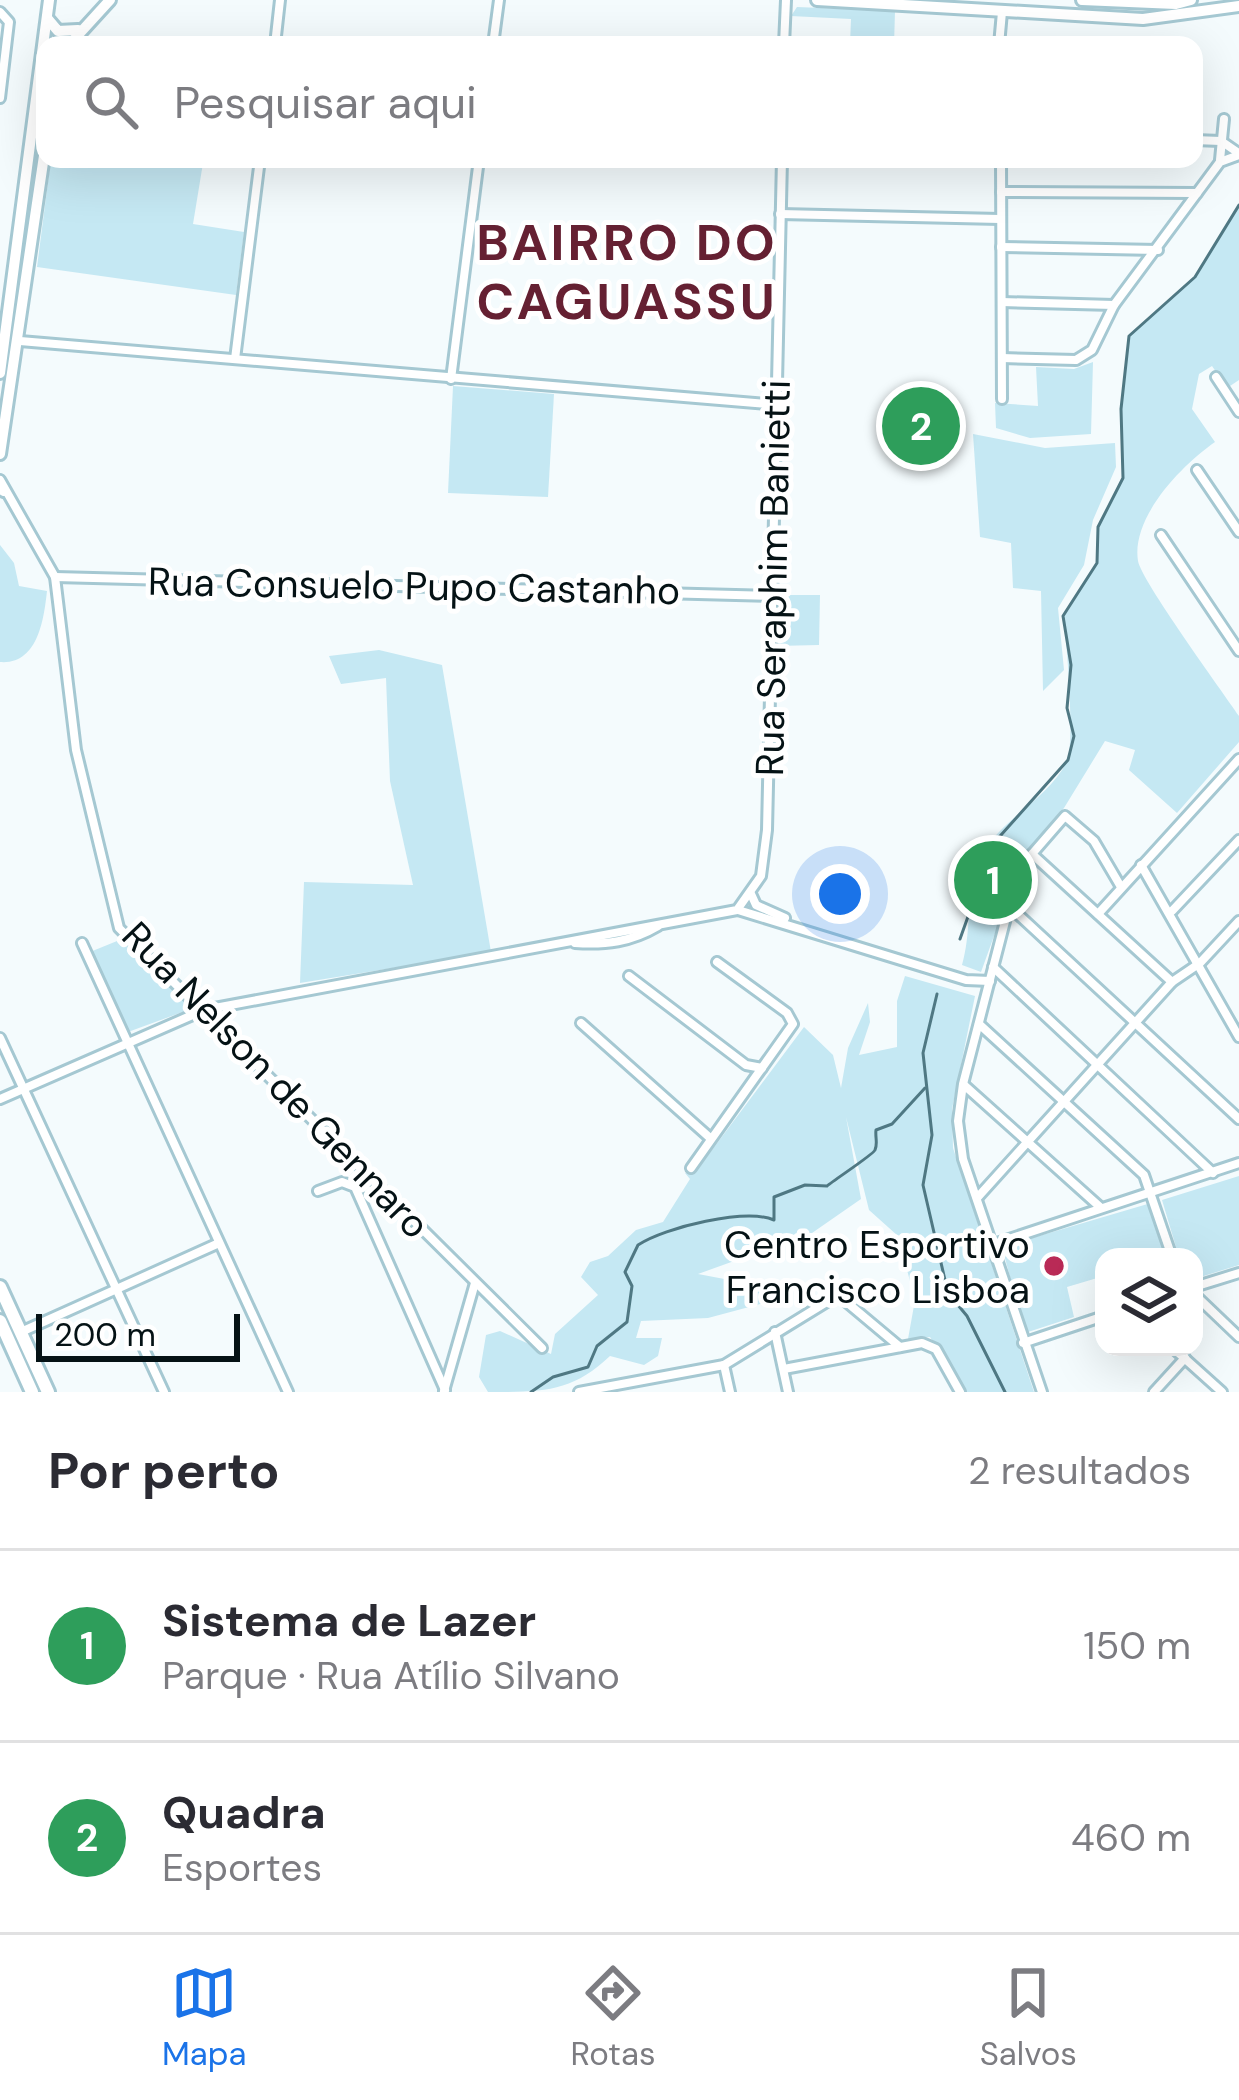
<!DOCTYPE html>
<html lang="pt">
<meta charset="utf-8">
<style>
body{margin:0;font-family:"DM Sans",sans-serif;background:#f2f2f3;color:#2b2b33}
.controls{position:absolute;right:36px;bottom:36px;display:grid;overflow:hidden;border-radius:24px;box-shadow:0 12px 48px #0002}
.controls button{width:108px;height:108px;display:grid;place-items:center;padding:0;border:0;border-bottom:3px solid #e1e1e2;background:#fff;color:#2b2b33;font:60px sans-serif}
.scale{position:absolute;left:36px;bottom:30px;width:204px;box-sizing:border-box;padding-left:12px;border:6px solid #051215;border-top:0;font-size:33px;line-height:42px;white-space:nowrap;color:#051215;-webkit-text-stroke:9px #fff;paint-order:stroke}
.you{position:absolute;left:840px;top:894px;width:42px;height:42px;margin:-30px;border:9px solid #fff;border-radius:50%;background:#1a73e8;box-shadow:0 0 0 18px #1a73e833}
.badge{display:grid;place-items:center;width:78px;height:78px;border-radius:50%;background:#1a73e8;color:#fff;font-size:39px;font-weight:700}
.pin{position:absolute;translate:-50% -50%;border:6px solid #fff;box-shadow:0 3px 12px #0006}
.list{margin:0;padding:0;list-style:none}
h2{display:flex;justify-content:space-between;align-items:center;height:156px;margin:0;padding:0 48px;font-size:51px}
h2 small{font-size:39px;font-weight:400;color:#7c7c81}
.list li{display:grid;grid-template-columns:78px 1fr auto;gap:36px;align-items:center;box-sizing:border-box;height:192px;padding:0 48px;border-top:3px solid #e1e1e2}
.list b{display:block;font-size:45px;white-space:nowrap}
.list p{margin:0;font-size:39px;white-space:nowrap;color:#7c7c81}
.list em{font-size:39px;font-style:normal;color:#7c7c81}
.icon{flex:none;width:66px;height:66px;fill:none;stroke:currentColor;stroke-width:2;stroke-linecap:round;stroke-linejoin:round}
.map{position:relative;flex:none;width:1239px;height:1392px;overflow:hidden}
.search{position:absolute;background:#fff;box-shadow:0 12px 48px #0002;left:36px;right:36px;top:36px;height:132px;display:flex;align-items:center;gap:30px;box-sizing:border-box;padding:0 42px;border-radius:24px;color:#7c7c81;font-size:45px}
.sheet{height:540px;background:#fff}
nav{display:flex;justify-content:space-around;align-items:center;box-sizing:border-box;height:168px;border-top:3px solid #e1e1e2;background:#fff;font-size:33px;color:#7c7c81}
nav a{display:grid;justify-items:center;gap:6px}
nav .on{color:#1a73e8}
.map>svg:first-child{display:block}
.green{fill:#c5e8f3}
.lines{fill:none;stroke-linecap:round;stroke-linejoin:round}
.stream{stroke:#4f7883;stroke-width:3}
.minor-casing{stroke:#a5c8d2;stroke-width:14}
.secondary-casing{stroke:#a5c8d2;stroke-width:16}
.primary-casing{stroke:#a5c8d2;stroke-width:18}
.minor{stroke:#fff;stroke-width:8}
.secondary{stroke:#fff;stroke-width:10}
.primary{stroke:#fff;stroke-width:12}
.poi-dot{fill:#b92a56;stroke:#fff;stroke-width:4.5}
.labels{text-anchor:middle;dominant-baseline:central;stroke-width:10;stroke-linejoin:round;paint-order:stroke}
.street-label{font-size:39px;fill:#051215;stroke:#fff}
.poi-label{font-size:39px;fill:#051215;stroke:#fff;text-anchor:end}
.district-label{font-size:51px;font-weight:bold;letter-spacing:3px;fill:#652032;stroke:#fff}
</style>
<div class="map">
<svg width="1239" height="1392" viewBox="0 0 1239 1392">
<rect width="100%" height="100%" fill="#f4fbfd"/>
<!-- green -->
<g class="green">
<path d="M 797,7 L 895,11 L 894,45 L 792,45 L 792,41 L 850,44 L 851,19 L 791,16 Z"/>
<path d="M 51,159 L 203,163 L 193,224 L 244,232 L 236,295 L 37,267 Z"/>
<path d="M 1239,205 L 1239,380 L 1227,388 L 1212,366 L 1199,374 L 1192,409 L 1215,442 C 1182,465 1131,517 1138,561 C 1141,580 1222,691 1239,716 L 1239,742 L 1177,813 L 1129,770 L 1135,750 L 1105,741 L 1064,808 L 1023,856 L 981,972 L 962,965 C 971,934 967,902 974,874 C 984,826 1047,804 1067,761 C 1075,744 1067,640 1063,616 L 1097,563 L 1098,527 L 1123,478 L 1121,409 L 1129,336 L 1195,276 Z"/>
<path d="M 1093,362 L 1091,434 L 1030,438 L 996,428 L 995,403 L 1038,406 L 1036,367 L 1074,369 Z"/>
<path d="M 453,386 L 554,394 L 548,497 L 448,493 Z"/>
<path d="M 973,434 L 1045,448 L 1115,443 L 1116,467 L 1093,520 L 1084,565 L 1058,608 L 1064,670 L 1043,691 L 1041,591 L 1013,588 L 1011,543 L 980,537 Z"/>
<path d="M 0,545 L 14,563 L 19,586 L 47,591 C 44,619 38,665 0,662 Z"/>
<path d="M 777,595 L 820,595 L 819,645 L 776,646 Z"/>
<path d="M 379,650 L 442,665 L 491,952 L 300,983 L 304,882 L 413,885 L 390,781 L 386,678 L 341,684 L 329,656 Z"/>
<path d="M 122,939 L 188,1005 L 188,1010 L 128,1032 L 90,952 Z"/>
<path d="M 905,976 L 975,996 L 952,1109 L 953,1148 L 1034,1392 L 966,1392 L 930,1337 L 908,1339 L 915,1300 L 898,1236 L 869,1210 L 846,1117 L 861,1199 L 812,1233 L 698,1274 L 756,1285 L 764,1303 L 708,1318 L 641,1321 L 636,1338 L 662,1338 L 658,1356 L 644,1365 L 610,1356 C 572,1392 544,1392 488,1392 L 479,1377 L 486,1335 L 500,1331 L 551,1354 L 555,1334 L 598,1295 L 581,1277 L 590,1262 L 608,1256 L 636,1230 L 663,1222 L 690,1179 L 685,1173 L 694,1174 L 804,1027 L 833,1055 L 841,1088 L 848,1048 L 868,1003 L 870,1022 L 859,1055 L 897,1047 L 897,1001 Z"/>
<path d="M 1239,1176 L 1239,1265 L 1194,1279 L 1194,1257 L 1179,1257 L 1162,1200 Z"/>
<path d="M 1151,1203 L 1167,1257 L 1104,1257 L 1104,1276 L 1067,1287 L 1074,1317 L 1025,1333 L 1002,1247 Z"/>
</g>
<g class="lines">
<!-- stream -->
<g class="stream">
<path d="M 960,939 L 975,897 L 973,875 L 984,854 L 1068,760 L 1074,736 L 1067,708 L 1071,665 L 1063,616 L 1097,563 L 1098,527 L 1123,478 L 1121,409 L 1129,336 L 1195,277 L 1239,205"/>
<path d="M 937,994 L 923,1053 L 932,1135 L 923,1185 L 948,1293 L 967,1316 L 1005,1392"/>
<path d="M 531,1392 L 553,1377 L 588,1367 L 597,1346 L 627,1322 L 632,1286 L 625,1272 L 638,1245 C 665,1227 746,1208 774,1220 L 774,1197 L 805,1185 L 827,1186 C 834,1180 874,1154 875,1150 C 878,1144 875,1137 876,1130 L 892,1124 L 925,1088"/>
</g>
<defs>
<g id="minor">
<path d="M 0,12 L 9,22 L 0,98"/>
<path d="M 275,45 L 280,0"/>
<path d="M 493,45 L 499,0"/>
<path d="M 784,45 L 786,0"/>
<path d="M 999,45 L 1002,12"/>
<path d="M 1194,140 L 1221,141 L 1237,152"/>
<path d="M 1001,159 L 1002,399"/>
<path d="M 1220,160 L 1224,119"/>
<path d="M 1001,192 L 1197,193"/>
<path d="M 780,214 L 1000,219"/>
<path d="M 1001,247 L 1158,250"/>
<path d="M 1002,302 L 1114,305"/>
<path d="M 20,341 L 779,405"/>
<path d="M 1002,358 L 1076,360 L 1092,350 L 1114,305 L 1220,162 L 1239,155"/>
<path d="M 235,359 L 260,159"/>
<path d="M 1216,377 L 1239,412"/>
<path d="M 451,379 L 479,159"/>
<path d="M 1197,470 L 1239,532"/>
<path d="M 0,480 L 55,577 L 76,750 L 119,928 L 542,1348"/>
<path d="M 1161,535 L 1239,651"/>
<path d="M 55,577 L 774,596"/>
<path d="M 1032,854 L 1172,982"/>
<path d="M 1141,865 L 1239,1037"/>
<path d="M 751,894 L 756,905 L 785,918"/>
<path d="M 1009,906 L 1239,1119"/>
<path d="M 738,910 L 966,980 L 990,981"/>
<path d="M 1172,911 L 1239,840"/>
<path d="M 1098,914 L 1239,759"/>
<path d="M 82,943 L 288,1392"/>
<path d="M 575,943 C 606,945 631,942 658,926"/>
<path d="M 993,967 L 1213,1173"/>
<path d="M 629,976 L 746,1065 L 762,1068"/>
<path d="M 581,1023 L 709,1137"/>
<path d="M 979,1024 L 1144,1175 L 1172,1257"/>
<path d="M 0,1038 L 164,1392"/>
<path d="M 964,1085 L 1100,1207"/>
<path d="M 0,1099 L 204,1010 L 737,910 L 761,876 L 767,830 L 782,159"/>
<path d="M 691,1168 L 793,1024 L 787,1013 L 717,962"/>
<path d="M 318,1191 L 342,1182 L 355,1187 L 445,1390"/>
<path d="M 977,1198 L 1172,982 L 1200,963 L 1239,921"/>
<path d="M 991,1245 L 1239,1163"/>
<path d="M 1194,1287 L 1239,1273"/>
<path d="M 1194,1294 L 1239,1337"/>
<path d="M 21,1332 L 219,1243"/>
<path d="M 775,1332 L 788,1392"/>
<path d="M 1023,1343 L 1104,1316"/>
<path d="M 1172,1347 L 1222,1392"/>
<path d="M 724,1365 L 730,1392"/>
<path d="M 784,1369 L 922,1343 L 936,1349 L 960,1392"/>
<path d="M 444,1391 L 475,1283"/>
<path d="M 579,1392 L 724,1365 L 838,1295 L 900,1347"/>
<path d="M 1042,1392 L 963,1159 L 958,1121 L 963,1084 L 1009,906 L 1032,854 L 1065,816 L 1094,841 L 1121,887"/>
<path d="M 1154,1392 L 1185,1358"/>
</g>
<g id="secondary">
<path d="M 817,0 L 1143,19 L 1239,6"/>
<path d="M 1082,0 L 1176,4 L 1191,0"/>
<path d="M 47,18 L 58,31 L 78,30"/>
<path d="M 69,45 L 110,0"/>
<path d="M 0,373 L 49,0"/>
<path d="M 0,454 L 45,149"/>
<path d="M 0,489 L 4,491"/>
</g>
<g id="primary">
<path d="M 0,1287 L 48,1392"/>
<path d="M 0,1321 L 32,1392"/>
</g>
</defs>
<!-- minor casing -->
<use href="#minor" class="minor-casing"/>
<!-- secondary casing -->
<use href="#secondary" class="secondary-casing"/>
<!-- primary casing -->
<use href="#primary" class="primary-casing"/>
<!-- minor -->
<use href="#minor" class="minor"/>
<!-- secondary -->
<use href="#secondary" class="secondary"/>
<!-- primary -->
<use href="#primary" class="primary"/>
</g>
<!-- markers -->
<circle class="poi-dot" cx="1054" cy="1266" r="12"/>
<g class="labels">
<!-- street labels -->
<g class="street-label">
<text transform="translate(773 578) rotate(-89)">Rua Seraphim Banietti</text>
<text transform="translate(414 586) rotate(1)">Rua Consuelo Pupo Castanho</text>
<text transform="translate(276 1080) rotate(46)">Rua Nelson de Gennaro</text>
</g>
<!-- poi labels -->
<g class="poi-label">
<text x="1030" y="1244">Centro Esportivo<tspan x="1030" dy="45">Francisco Lisboa</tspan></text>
</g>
<!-- district labels -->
<g class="district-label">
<text x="627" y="242">BAIRRO DO<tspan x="627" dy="59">CAGUASSU</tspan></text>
</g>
</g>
</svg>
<div class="controls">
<button><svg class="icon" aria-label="layers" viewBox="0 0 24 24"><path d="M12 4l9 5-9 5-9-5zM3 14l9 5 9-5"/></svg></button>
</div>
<div class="scale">200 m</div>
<div class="you"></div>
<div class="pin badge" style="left:993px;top:880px;background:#2e9e5b">1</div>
<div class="pin badge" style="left:921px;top:426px;background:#2e9e5b">2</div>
<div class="search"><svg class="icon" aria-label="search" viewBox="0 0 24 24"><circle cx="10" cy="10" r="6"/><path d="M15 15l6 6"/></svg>Pesquisar aqui</div>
</div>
<section class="sheet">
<h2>Por perto<small>2 resultados</small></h2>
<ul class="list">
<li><span class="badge" style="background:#2e9e5b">1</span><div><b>Sistema de Lazer</b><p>Parque · Rua Atílio Silvano</p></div><em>150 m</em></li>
<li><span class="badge" style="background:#2e9e5b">2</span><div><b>Quadra</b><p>Esportes</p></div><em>460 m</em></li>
</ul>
</section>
<nav>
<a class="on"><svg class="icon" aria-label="map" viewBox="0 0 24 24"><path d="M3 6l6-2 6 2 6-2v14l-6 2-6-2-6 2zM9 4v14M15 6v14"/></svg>Mapa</a>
<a><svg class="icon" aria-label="directions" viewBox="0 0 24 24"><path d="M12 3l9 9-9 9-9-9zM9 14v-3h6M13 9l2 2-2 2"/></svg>Rotas</a>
<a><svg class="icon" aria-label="saved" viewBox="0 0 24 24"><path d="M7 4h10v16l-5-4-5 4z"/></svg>Salvos</a>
</nav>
